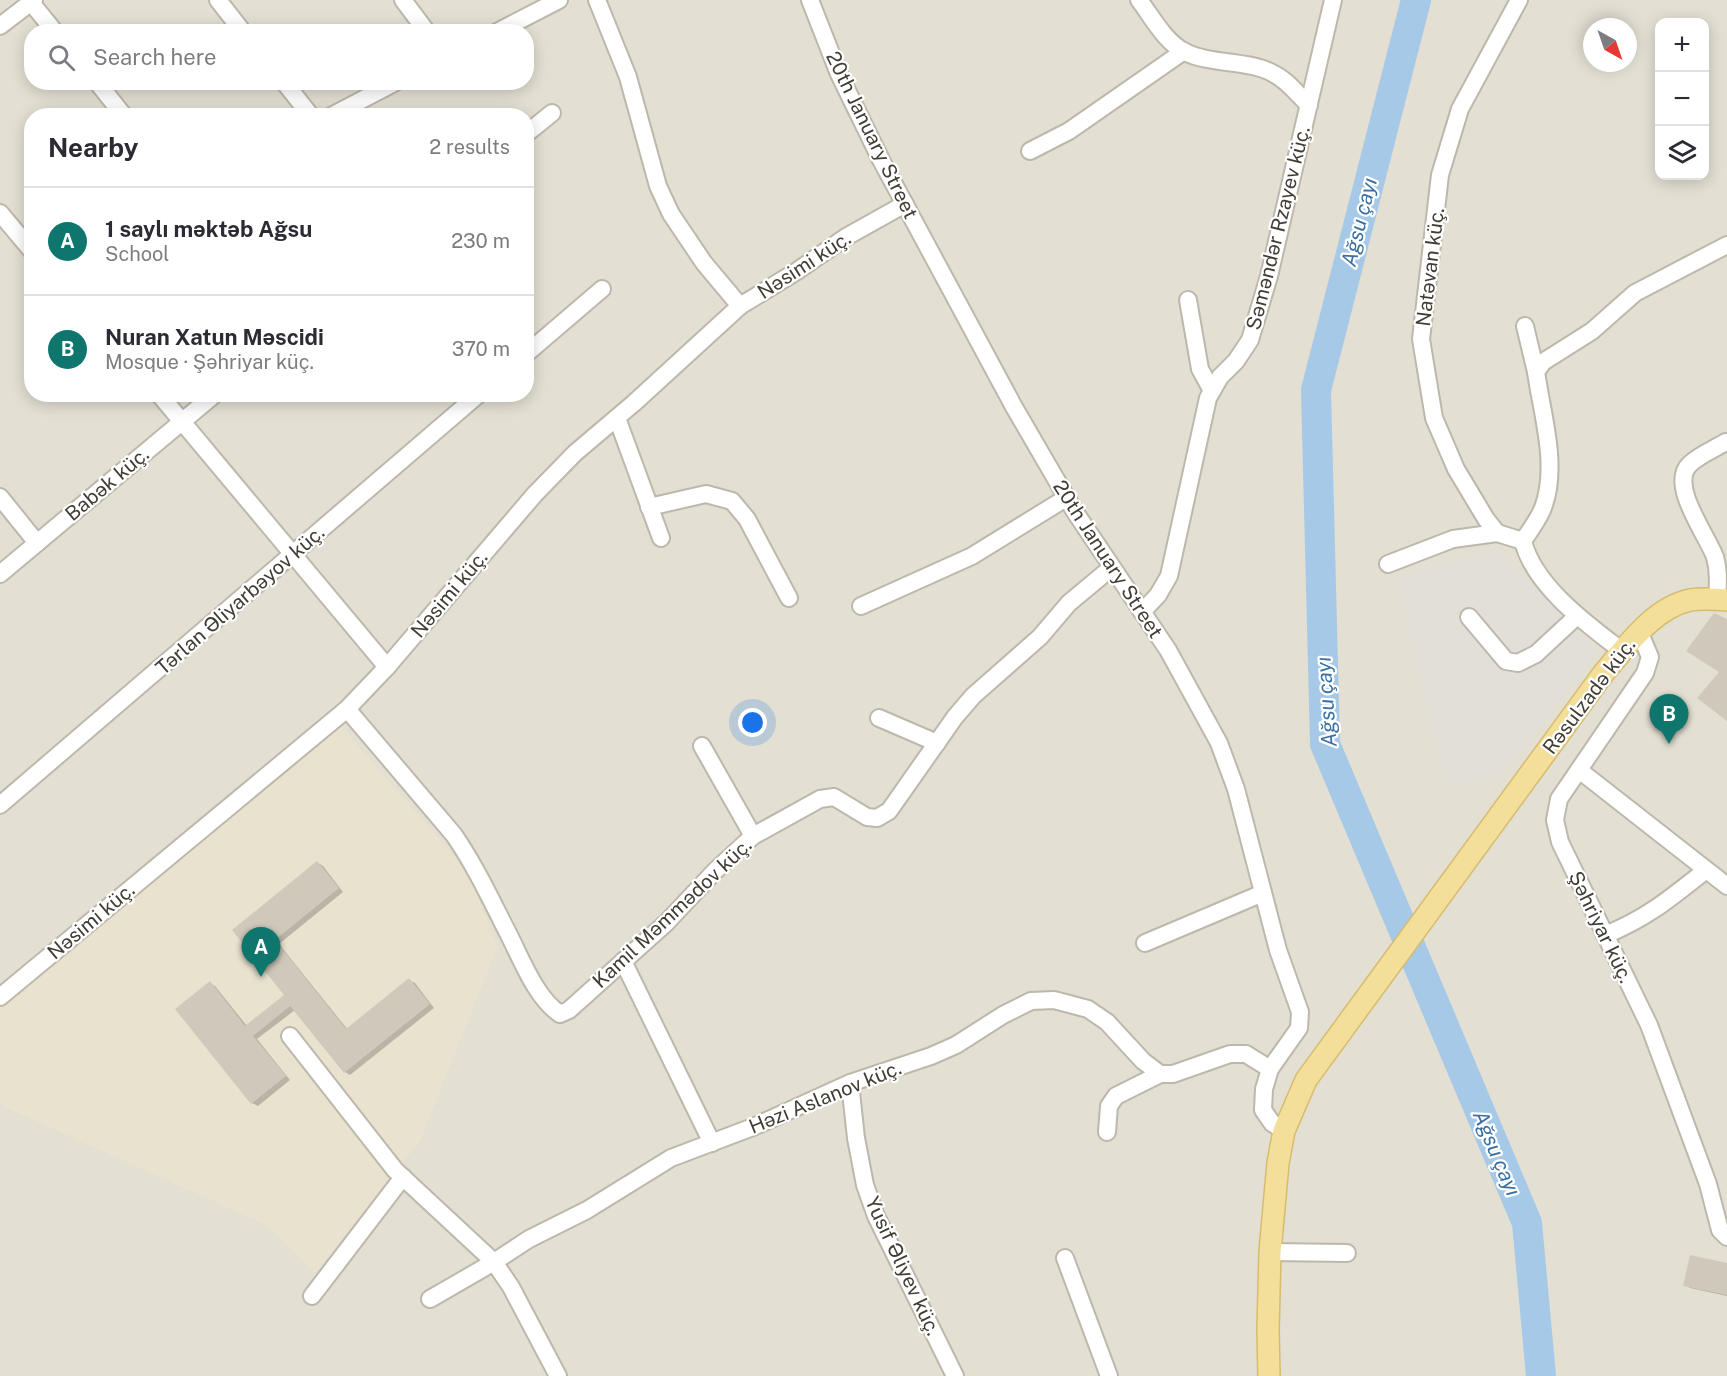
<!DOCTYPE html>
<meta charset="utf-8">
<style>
body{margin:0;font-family:"Public Sans",sans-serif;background:#f2f2f3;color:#2b2b33}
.controls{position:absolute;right:18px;top:18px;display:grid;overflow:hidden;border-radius:12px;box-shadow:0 3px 15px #0003}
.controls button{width:54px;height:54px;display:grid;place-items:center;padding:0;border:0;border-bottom:2px solid #e1e1e2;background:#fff;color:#2b2b33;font:30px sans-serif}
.compass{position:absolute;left:1583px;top:18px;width:54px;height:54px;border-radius:50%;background:#fff;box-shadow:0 3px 15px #0003;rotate:140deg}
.you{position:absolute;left:753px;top:723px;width:21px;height:21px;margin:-15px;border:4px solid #fff;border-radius:50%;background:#1a73e8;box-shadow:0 0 0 9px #1a73e833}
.badge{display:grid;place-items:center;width:39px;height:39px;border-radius:50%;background:#0f766e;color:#fff;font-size:20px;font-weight:700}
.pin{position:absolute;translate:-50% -50px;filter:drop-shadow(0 2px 3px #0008)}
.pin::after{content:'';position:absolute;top:32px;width:21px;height:18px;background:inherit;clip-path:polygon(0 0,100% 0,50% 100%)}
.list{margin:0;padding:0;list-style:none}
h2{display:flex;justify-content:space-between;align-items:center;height:78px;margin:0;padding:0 24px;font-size:26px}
h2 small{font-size:20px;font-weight:400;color:#7c7c81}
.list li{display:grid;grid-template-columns:39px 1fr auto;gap:18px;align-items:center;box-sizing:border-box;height:108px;padding:0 24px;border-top:2px solid #e1e1e2}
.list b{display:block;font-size:22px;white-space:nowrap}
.list p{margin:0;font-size:20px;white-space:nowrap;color:#7c7c81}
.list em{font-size:20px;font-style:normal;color:#7c7c81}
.icon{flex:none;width:33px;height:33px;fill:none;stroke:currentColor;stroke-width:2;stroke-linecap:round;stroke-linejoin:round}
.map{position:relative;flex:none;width:1727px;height:1376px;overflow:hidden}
.search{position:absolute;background:#fff;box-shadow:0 3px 15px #0003;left:24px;top:24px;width:510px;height:66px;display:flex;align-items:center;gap:15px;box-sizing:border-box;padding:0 21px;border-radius:24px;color:#7c7c81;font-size:22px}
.panel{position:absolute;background:#fff;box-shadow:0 3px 15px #0003;left:24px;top:108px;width:510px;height:294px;border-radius:24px}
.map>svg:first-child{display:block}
.residential{fill:#e3dfd3;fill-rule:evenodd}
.industrial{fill:#e2dfd9}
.education{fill:#e8e2cf}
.shadow{fill:#0003}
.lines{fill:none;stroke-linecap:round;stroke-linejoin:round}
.river{stroke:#a6c9e8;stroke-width:30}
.building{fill:#d0c9bb}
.minor-casing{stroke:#bdb8ab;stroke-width:20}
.major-casing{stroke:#d6bc6c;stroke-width:24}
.minor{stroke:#fff;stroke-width:16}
.major{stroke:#f3df9a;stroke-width:21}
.labels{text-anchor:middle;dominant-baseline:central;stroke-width:4.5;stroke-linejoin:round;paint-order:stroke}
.street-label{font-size:20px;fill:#413d35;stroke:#fff}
.water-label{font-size:21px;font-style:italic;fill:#3a70a1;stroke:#fff}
</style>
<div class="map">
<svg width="1727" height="1376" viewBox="0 0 1727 1376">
<rect width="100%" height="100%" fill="#f0ede4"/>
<!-- residential -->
<path class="residential" d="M 0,0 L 1727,0 L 1727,1376 L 0,1376 ZM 1660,22 L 1704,22 L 1704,176 L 1660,176 ZM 1592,27 L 1628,27 L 1628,63 L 1592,63 ZM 32,32 L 526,32 L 526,82 L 32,82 ZM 32,116 L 526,116 L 526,394 L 32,394 Z"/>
<!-- industrial -->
<path class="industrial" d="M 1496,549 L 1597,651 L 1500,778 L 1447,784 L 1397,579 Z"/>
<!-- education -->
<path class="education" d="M 342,727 L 466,870 L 498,946 L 420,1141 L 315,1273 L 266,1225 L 3,1106 L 0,1102 L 0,1007 Z"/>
<!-- shadow -->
<g class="shadow">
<path d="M 318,863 L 323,866 L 343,892 L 279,944 L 348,1030 L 409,980 L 415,983 L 434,1008 L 350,1075 L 345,1072 L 295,1010 L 257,1039 L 290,1080 L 258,1106 L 252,1103 L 177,1009 L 210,983 L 215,986 L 247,1026 L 286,995 L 234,930 Z"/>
<path d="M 1727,1264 L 1727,1296 L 1690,1288 L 1685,1285 Z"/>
</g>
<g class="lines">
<!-- river -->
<path class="river" d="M 1416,0 L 1316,390 L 1325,744 L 1527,1223 L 1541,1376"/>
</g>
<!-- building -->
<g class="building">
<path d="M 1714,613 L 1727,619 L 1727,721 L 1697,698 L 1719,672 L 1686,651 Z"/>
<path d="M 317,861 L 339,888 L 275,940 L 346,1029 L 409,978 L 430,1004 L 344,1073 L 290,1006 L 253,1036 L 286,1076 L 251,1104 L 175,1009 L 210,981 L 245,1026 L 284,995 L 232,930 Z"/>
<path d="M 1690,1255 L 1727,1263 L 1727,1295 L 1683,1286 Z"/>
</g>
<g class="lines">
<defs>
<g id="minor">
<path d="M 29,0 L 55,32"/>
<path d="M 218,0 L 243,32"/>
<path d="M 403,0 L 427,32"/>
<path d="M 597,0 L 628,77 L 658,186 L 671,214 L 704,263 L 740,306"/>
<path d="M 810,0 L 839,74 L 881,160 L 1014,407 L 1075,512 L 1168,650 L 1219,743 L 1236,789 L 1278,950 L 1300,1012 L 1299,1028 L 1270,1069 L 1264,1089 L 1263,1110 L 1272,1123 L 1284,1131"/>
<path d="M 1139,0 C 1152,17 1165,42 1185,52 C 1211,65 1251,60 1274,74 C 1287,80 1298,95 1309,105"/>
<path d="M 0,26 L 34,0"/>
<path d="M 497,32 L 559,0"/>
<path d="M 97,82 L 124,116"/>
<path d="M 284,82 L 311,116"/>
<path d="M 331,116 L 396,82"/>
<path d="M 526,134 L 552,113"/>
<path d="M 1030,151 L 1069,131 L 1184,51"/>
<path d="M 0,213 L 32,251"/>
<path d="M 1188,300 L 1200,369 L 1211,389"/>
<path d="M 1525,326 L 1536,372"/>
<path d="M 526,354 L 602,289"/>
<path d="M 159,394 L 387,667"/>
<path d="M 617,418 L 661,538"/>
<path d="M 0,497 L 37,543"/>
<path d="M 649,507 L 706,494 L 732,501 L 747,519 L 789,598"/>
<path d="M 1497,533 L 1486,519 L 1456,469 L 1434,418 L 1421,339 L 1440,175 L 1460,109 L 1519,0"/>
<path d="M 1388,564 L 1453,539 L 1497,533 L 1523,541"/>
<path d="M 0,574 L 215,394"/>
<path d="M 1717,599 C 1718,585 1719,571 1715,557 C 1707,535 1668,484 1690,464 C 1699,455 1714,449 1726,442"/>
<path d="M 861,606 L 972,556 L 1066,498"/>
<path d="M 1142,612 L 1158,595 L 1169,576 L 1208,398 L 1220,377 L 1236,361 L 1250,340 L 1269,276 L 1333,0"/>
<path d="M 1469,617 L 1506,661 L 1518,663 L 1536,654 L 1577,616"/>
<path d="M 1639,631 L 1650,657 L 1645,673 L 1559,799 L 1555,820 L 1560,842 L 1649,1025 L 1708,1184 L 1720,1230 L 1727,1237"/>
<path d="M 1622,651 C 1587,624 1534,586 1523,541 C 1530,530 1540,518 1544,505 C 1558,464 1542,414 1536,372 L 1543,362 L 1592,331 L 1635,293 L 1727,245"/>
<path d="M 347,709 L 454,835 C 476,867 492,902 510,937 C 522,961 537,999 560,1014 L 569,1010 L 666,923 L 715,871 L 753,836 L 820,799 L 834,797 L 867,817 L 877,818 L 889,811 L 955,717 L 973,696 L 1040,637 L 1069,603 L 1111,568"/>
<path d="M 879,718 L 937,743"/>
<path d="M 702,746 L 753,836"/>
<path d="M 1579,770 L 1727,886"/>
<path d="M 0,805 L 479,394"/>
<path d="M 1605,935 C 1646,919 1672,897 1706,870"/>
<path d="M 1145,943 L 1263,893"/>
<path d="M 623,961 L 712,1143"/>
<path d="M 0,997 L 347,709 L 387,667 L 535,494 L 575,453 L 634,403 L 740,306 L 797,271 L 846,237 L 905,204"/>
<path d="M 290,1036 L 395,1170 L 494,1262 L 430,1299"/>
<path d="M 850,1083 L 856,1138 L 865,1185 L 876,1216 L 955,1376"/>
<path d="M 1107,1132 L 1109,1106 L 1116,1096 L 1160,1074"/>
<path d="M 1270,1252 L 1347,1253"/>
<path d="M 1065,1258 L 1109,1376"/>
<path d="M 312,1296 L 403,1177"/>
<path d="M 558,1376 L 511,1287 L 494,1262 L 529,1239 L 587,1210 L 671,1158 L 753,1127 L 850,1083 L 931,1056 L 956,1045 L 1003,1015 L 1031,1001 L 1054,1000 L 1088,1009 L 1107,1022 L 1143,1061 L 1160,1074 L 1173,1074 L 1230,1054 L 1246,1054 L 1270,1069"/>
</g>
<path id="major" d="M 1269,1376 L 1268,1330 L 1270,1252 L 1278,1163 L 1284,1131 L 1306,1080 L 1603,674 C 1626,647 1653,608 1690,600 C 1703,598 1714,599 1727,600"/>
</defs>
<!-- minor casing -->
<use href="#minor" class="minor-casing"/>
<!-- major casing -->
<use href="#major" class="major-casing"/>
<!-- minor -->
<use href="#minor" class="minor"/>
<!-- major -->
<use href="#major" class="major"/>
</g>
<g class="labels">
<!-- street labels -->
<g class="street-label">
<text transform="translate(872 135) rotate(64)">20th January Street</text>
<text transform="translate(1278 228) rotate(-76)">Səməndər Rzayev küç.</text>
<text transform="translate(804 265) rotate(-33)">Nəsimi küç.</text>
<text transform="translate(1430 267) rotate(-83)">Natəvan küç.</text>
<text transform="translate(107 484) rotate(-40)">Babək küç.</text>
<text transform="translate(1108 559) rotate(57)">20th January Street</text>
<text transform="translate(449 594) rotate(-50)">Nəsimi küç.</text>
<text transform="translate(240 600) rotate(-41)">Tərlan Əliyarbəyov küç.</text>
<text transform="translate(1589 696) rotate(-53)">Rəsulzadə küç.</text>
<text transform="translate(672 913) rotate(-43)">Kamil Məmmədov küç.</text>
<text transform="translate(91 921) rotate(-40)">Nəsimi küç.</text>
<text transform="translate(1601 927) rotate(64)">Şəhriyar küç.</text>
<text transform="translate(825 1097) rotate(-22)">Həzi Aslanov küç.</text>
<text transform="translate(903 1266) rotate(65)">Yusif Əliyev küç.</text>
</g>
<!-- water labels -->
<g class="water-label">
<text transform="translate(1359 222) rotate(-76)">Ağsu çayı</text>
<text transform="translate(1326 702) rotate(-94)">Ağsu çayı</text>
<text transform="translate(1497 1153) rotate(67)">Ağsu çayı</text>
</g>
</g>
</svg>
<div class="controls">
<button>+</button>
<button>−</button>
<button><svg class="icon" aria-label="layers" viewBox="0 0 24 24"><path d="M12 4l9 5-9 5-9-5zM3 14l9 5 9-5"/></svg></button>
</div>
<svg class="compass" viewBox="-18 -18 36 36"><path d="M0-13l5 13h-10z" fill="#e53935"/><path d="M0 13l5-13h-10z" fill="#7c7c81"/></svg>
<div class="you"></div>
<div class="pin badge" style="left:261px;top:977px">A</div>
<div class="pin badge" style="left:1669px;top:744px">B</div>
<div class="search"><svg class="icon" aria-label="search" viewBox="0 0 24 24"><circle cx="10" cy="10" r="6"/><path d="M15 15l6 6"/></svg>Search here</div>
<section class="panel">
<h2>Nearby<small>2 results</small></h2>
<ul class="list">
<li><span class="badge">A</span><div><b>1 saylı məktəb Ağsu</b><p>School</p></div><em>230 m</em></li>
<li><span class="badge">B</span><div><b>Nuran Xatun Məscidi</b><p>Mosque · Şəhriyar küç.</p></div><em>370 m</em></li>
</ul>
</section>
</div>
